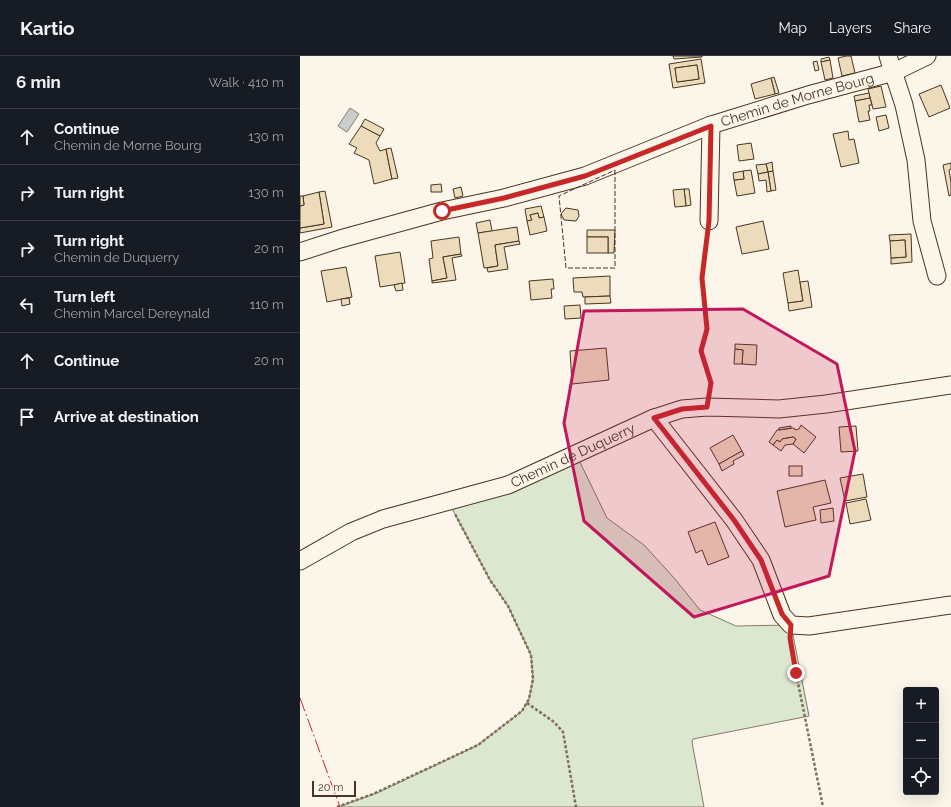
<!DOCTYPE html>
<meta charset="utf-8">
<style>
body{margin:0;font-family:Raleway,sans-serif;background:#20242c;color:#f1f3f6}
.controls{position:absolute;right:12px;bottom:12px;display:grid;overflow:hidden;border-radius:4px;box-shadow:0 4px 16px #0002}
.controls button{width:36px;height:36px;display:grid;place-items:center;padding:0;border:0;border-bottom:1px solid #363941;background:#171b24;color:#f1f3f6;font:20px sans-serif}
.scale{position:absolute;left:12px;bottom:10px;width:44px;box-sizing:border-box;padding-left:4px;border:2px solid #4a3520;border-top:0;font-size:11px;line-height:14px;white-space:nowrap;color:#4a3520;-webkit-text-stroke:3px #fbf6e9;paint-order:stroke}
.stop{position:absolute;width:12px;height:12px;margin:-9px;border:3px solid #c62828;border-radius:50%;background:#fff}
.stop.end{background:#c62828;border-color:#fff;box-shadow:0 1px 4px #0008}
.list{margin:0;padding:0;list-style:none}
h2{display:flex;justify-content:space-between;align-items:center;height:52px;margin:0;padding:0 16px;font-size:17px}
h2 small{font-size:13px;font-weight:400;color:#9ea1a6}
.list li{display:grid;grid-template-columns:26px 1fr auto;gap:12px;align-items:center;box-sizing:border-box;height:56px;padding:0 16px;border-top:1px solid #363941}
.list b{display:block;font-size:15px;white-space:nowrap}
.list p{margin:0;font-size:13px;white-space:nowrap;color:#9ea1a6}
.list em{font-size:13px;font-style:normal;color:#9ea1a6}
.icon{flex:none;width:22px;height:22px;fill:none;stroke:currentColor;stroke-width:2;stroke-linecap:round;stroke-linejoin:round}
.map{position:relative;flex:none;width:651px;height:751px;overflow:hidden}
header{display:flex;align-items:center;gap:24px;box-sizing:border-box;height:56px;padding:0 20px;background:#171b24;border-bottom:1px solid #363941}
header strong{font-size:19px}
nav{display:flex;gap:22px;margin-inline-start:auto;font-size:14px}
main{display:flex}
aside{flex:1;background:#171b24}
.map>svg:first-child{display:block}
.green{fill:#dce7d0;stroke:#887966}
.water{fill:#c9cecd;stroke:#887966}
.building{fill:#ecdcbc;stroke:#4a3520;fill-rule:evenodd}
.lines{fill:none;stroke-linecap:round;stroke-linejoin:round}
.minor-casing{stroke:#4a3520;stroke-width:19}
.path{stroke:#7f6f5c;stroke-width:2.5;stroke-dasharray:3 2;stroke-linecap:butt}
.minor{stroke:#fbf6e9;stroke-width:17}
.fence{stroke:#4a3520;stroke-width:1;stroke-dasharray:5 2;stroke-linecap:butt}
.power{stroke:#c62828;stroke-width:1;stroke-dasharray:14 3 2 3;stroke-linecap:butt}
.route{stroke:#c62828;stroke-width:5}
.marked{fill:#c2185b;fill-opacity:0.2;stroke:#c2185b;stroke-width:3;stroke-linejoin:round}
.labels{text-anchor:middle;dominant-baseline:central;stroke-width:3;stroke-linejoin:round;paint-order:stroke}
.street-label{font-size:14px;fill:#4a3520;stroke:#fbf6e9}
</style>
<header>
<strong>Kartio</strong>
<nav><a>Map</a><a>Layers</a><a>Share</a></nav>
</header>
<main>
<aside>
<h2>6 min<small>Walk · 410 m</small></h2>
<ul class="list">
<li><svg class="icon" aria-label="ahead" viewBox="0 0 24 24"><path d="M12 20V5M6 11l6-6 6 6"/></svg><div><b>Continue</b><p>Chemin de Morne Bourg</p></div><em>130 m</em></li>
<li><svg class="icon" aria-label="right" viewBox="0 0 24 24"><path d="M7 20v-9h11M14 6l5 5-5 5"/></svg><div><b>Turn right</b></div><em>130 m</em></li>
<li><svg class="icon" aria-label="right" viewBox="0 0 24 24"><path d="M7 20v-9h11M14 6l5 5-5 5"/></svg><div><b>Turn right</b><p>Chemin de Duquerry</p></div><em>20 m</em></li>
<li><svg class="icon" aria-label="left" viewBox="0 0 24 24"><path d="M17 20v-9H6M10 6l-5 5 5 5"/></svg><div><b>Turn left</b><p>Chemin Marcel Dereynald</p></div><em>110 m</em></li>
<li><svg class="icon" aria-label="ahead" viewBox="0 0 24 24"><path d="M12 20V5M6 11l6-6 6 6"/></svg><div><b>Continue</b></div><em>20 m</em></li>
<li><svg class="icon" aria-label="arrive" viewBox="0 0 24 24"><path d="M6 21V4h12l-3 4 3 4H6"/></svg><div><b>Arrive at destination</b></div></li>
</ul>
</aside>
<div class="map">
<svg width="651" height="751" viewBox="0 0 651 751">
<rect width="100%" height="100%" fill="#fbf6e9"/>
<!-- green -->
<path class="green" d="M 276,398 L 307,462 L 344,489 L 375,523 L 400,554 L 436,570 L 491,569 L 509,660 L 393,683 L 392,686 L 404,751 L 38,751 L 77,737 L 178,689 L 222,655 L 229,643 L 233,623 L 231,599 L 208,550 L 190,524 L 148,445 Z"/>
<!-- water -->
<path class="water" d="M 50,52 L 59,58 L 47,76 L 38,70 Z"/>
<!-- building -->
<g class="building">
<path d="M 373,0 L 402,0 L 402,1 L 374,3 Z"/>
<path d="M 546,0 L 551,0 L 555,17 L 542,20 L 538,2 Z"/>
<path d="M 529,1 L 530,4 L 521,6 L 521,3 Z"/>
<path d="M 401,3 L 405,27 L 373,32 L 369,8 ZM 397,9 L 399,23 L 377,26 L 375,12 Z"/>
<path d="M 530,4 L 533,22 L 525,24 L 521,6 Z"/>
<path d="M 517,5 L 519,14 L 515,15 L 513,6 Z"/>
<path d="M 397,9 L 399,23 L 377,26 L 375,12 Z"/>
<path d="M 474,21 L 479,37 L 475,38 L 471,22 Z"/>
<path d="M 471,22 L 475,38 L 455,43 L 451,28 Z"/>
<path d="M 641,29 L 650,52 L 629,61 L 619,38 Z"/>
<path d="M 581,30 L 586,51 L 573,53 L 568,33 Z"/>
<path d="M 569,37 L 570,42 L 555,45 L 554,40 Z"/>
<path d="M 570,42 L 572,49 L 569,49 L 570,55 L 568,55 L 570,64 L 559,66 L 555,45 Z"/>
<path d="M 586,59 L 589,72 L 579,75 L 576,61 Z"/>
<path d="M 65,63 L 84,73 L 80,80 L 61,70 Z"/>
<path d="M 61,70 L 80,80 L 76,87 L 80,95 L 86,93 L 92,123 L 74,128 L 69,104 L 54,97 L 57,92 L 49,88 Z"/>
<path d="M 548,75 L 549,84 L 554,83 L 559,107 L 541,111 L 533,78 Z"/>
<path d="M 451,87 L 454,103 L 439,105 L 437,89 Z"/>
<path d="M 91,92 L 98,122 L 92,123 L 86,93 Z"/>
<path d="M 472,106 L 473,115 L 468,116 L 466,108 Z"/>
<path d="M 651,107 L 651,113 L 649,114 L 651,126 L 651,139 L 649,140 L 643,109 Z"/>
<path d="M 466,108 L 468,116 L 458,118 L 456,109 Z"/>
<path d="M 451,114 L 455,137 L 437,140 L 434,124 L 444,123 L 443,115 Z"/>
<path d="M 443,115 L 444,123 L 434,124 L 433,117 Z"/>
<path d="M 473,115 L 476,134 L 471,135 L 468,116 Z"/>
<path d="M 468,116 L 471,135 L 467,136 L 466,124 L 459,125 L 458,118 Z"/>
<path d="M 141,128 L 142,136 L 131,136 L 131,129 Z"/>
<path d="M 161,131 L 163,140 L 155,142 L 153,133 Z"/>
<path d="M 384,133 L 389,133 L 391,149 L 386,150 Z"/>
<path d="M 384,133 L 386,150 L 375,151 L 373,134 Z"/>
<path d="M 25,135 L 32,171 L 0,177 L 0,172 L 24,168 L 19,136 Z"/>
<path d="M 19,136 L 24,168 L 0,172 L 0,150 L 4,149 L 3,140 Z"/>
<path d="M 0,140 L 3,140 L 4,149 L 0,150 Z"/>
<path d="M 241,150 L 244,161 L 239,162 L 238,157 L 230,159 L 232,164 L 227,165 L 225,153 Z"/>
<path d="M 266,152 L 278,154 L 279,160 L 276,165 L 264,164 L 261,158 Z"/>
<path d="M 238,157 L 239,162 L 244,161 L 247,175 L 230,179 L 227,165 L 232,164 L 230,159 Z"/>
<path d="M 190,164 L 192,175 L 178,177 L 176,167 Z"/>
<path d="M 463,165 L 469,193 L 442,198 L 436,171 Z"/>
<path d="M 217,171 L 219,185 L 195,189 L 198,210 L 184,212 L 178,177 Z"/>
<path d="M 287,174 L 315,174 L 314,197 L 308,197 L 308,181 L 287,181 Z"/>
<path d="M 611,178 L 612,206 L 591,208 L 591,202 L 606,201 L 605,184 L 590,185 L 589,179 Z"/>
<path d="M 159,181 L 161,198 L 143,201 L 147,222 L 132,225 L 129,203 L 133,202 L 131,185 Z"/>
<rect x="287" y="181" width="21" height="16"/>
<path d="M 605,184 L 606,201 L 591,202 L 590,185 Z"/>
<path d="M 219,185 L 220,188 L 204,191 L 208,213 L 188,216 L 187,212 L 198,210 L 195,189 Z"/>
<path d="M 100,196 L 105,227 L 80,231 L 75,200 Z"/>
<path d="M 161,198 L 162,200 L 152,202 L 156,224 L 132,227 L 132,225 L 147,222 L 143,201 Z"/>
<path d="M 46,211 L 52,241 L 27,246 L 21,215 Z"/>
<path d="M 498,214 L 503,245 L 488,247 L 483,217 Z"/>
<path d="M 310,220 L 310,240 L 283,241 L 282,236 L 274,236 L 273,222 Z"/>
<path d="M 253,223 L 254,233 L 251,233 L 252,242 L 231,244 L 229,225 Z"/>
<path d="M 508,225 L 512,251 L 489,255 L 488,247 L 503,245 L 500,226 Z"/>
<path d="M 102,227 L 103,234 L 96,235 L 94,229 Z"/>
<path d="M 310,240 L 311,247 L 285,248 L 285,241 Z"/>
<path d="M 49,242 L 50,248 L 42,250 L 41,243 Z"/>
<path d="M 280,249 L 281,262 L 265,263 L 264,250 Z"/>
<path d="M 435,288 L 457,289 L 456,309 L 442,308 L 443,294 L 435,293 Z"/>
<path d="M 306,292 L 309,324 L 272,328 L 270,295 Z"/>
<path d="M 435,293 L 443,294 L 442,308 L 434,308 Z"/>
<path d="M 501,369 L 516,381 L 504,397 L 493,388 L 496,383 L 493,381 L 482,383 L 480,386 L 477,384 L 473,389 L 469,386 L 477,374 L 494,372 L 495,374 L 499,373 Z"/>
<path d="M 491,370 L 491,372 L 479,374 L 479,372 Z"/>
<path d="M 556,370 L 558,395 L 541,396 L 539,371 Z"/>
<path d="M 433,379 L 442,395 L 419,408 L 410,392 Z"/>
<path d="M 493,381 L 496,383 L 493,388 L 485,389 L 481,395 L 473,389 L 477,384 L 480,386 L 482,383 Z"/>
<path d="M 442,395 L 444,399 L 433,405 L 434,408 L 422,415 L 419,408 Z"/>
<rect x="489" y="410" width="13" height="10"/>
<path d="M 563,418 L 567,441 L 545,445 L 540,422 Z"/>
<path d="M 525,424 L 531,447 L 513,451 L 516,464 L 485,471 L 477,435 Z"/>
<path d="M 566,443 L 571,464 L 550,468 L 546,447 Z"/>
<path d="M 533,452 L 534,465 L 521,467 L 520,454 Z"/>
<path d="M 415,466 L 429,501 L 408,509 L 402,494 L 396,497 L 388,476 Z"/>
</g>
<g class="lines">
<defs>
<g id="minor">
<path d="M 588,0 L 604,49 L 616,104 L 622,165 L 637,220"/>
<path d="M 409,165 L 411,69"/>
<path id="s1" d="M 0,196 L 40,183 L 142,155 L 204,142 L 285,120 L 411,69 L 508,39 L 594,16 L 627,0"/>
<path d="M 354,362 L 434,464 L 461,504 L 482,559 L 491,569 L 509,570 L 651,549"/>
<path id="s2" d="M 0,505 L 51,476 L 83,463 L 208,429 L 354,362 L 382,353 L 407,351 L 479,353 L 526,348 L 651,329"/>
</g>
</defs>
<!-- minor casing -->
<use href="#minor" class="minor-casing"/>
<!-- path -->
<g class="path">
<path d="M 407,179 L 402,222 L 407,273 L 401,295 L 411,327 L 409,337"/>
<path d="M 491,584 L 496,617 L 523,751"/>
<path d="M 227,647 L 254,666 L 263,676 L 276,751"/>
<path d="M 37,751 L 73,738 L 178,689 L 222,655 L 229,643 L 233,623 L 231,599 L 208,550 L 190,524 L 155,458"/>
</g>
<!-- minor -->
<use href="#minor" class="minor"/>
<!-- fence -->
<path class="fence" d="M 315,114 L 315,212 L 266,212 L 259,140 Z"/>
<!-- power -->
<path class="power" d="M 0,642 L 40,751"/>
</g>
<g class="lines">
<!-- route -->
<path class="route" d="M 142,155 L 204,142 L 285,120 L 411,70 L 409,165 L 402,222 L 407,273 L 401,295 L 411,327 L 407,351 L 382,353 L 354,362 L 434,464 L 461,504 L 482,558 L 491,569 L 490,582 L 496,617"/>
</g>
<!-- marked area -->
<path class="marked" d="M 443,253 L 537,308 L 555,395 L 529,520 L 394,561 L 284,465 L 264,367 L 284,255 Z"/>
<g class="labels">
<!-- street labels -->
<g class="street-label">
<text stroke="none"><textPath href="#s1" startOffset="521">Chemin de Morne Bourg</textPath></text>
<text stroke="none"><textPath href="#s2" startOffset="294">Chemin de Duquerry</textPath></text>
</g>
</g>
</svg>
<div class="controls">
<button>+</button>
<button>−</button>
<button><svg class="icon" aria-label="locate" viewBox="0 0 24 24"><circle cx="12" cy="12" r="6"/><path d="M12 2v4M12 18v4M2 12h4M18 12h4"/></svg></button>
</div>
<div class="scale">20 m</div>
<div class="stop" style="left:142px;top:155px"></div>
<div class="stop end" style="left:496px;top:617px"></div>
</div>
</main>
